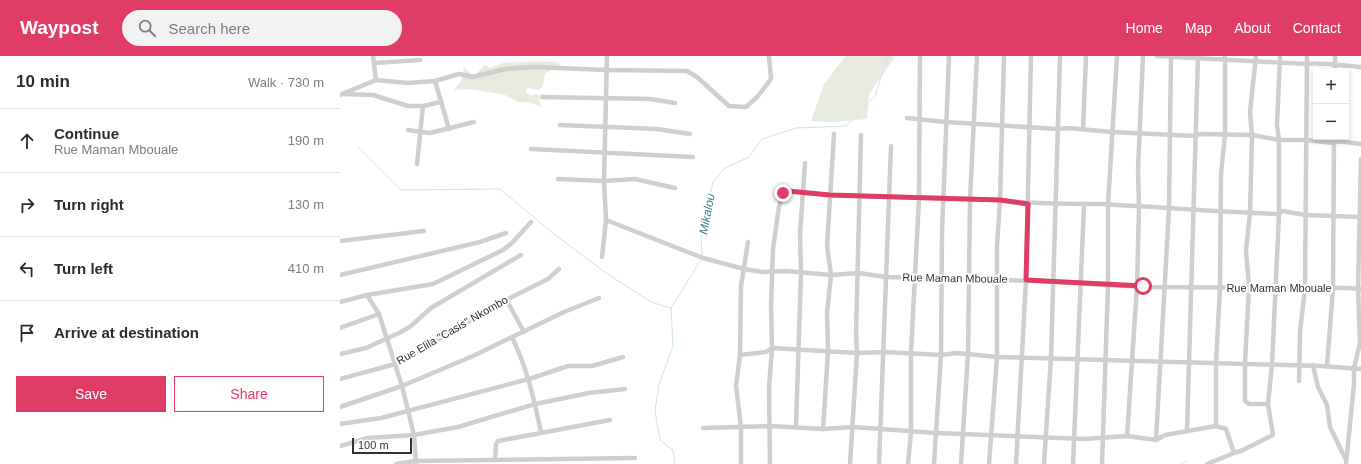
<!DOCTYPE html>
<meta charset="utf-8">
<style>
body{margin:0;font-family:Arial,sans-serif;background:#f2f2f3;color:#2b2b33}
.controls{position:absolute;right:12px;top:12px;display:grid;overflow:hidden;border-radius:0px;box-shadow:0 2px 6px #0003}
.controls button{width:36px;height:36px;display:grid;place-items:center;padding:0;border:0;border-bottom:1px solid #e1e1e2;background:#fff;color:#2b2b33;font:20px sans-serif}
.scale{position:absolute;left:12px;bottom:10px;width:60px;box-sizing:border-box;padding-left:4px;border:2px solid #323232;border-top:0;font-size:11px;line-height:14px;white-space:nowrap;color:#323232;-webkit-text-stroke:3px #fff;paint-order:stroke}
.stop{position:absolute;width:12px;height:12px;margin:-9px;border:3px solid #e03d66;border-radius:50%;background:#fff}
.stop.end{background:#e03d66;border-color:#fff;box-shadow:0 1px 4px #0008}
.list{margin:0;padding:0;list-style:none}
h2{display:flex;justify-content:space-between;align-items:center;height:52px;margin:0;padding:0 16px;font-size:17px}
h2 small{font-size:13px;font-weight:400;color:#7c7c81}
.list li{display:grid;grid-template-columns:26px 1fr auto;gap:12px;align-items:center;box-sizing:border-box;height:64px;padding:0 16px;border-top:1px solid #e1e1e2}
.list b{display:block;font-size:15px;white-space:nowrap}
.list p{margin:0;font-size:13px;white-space:nowrap;color:#7c7c81}
.list em{font-size:13px;font-style:normal;color:#7c7c81}
.actions{display:flex;gap:8px;padding:12px 16px}
.actions a{flex:1;padding:9px 0;border:1px solid #e03d66;border-radius:0px;text-align:center;font-size:14px;color:#e03d66}
.actions .main{background:#e03d66;color:#fff}
.icon{flex:none;width:22px;height:22px;fill:none;stroke:currentColor;stroke-width:2;stroke-linecap:round;stroke-linejoin:round}
.map{position:relative;flex:none;width:1021px;height:408px;overflow:hidden}
header{display:flex;align-items:center;gap:24px;box-sizing:border-box;height:56px;padding:0 20px;background:#e03d66;color:#fff}
header strong{font-size:19px}
nav{display:flex;gap:22px;margin-inline-start:auto;font-size:14px}
.search{width:280px;height:36px;background:#f2f2f3;display:flex;align-items:center;gap:10px;box-sizing:border-box;padding:0 14px;border-radius:22px;color:#7c7c81;font-size:15px}
main{display:flex}
aside{flex:1;background:#fff}
.map>svg:first-child{display:block}
.green{fill:#e7ebde}
.lines{fill:none;stroke-linecap:round;stroke-linejoin:round}
.stream{stroke:#cce4ea;stroke-width:1}
.minor{stroke:#cfcfcf;stroke-width:4.5}
.route{stroke:#e03d66;stroke-width:5}
.labels{text-anchor:middle;dominant-baseline:central;stroke-width:4;stroke-linejoin:round;paint-order:stroke}
.street-label{font-size:11px;fill:#323232;stroke:#fff}
.water-label{font-size:12px;font-style:italic;fill:#3f7b8c;stroke:#fff}
</style>
<header>
<strong>Waypost</strong>
<div class="search"><svg class="icon" aria-label="search" viewBox="0 0 24 24"><circle cx="10" cy="10" r="6"/><path d="M15 15l6 6"/></svg>Search here</div>
<nav><a>Home</a><a>Map</a><a>About</a><a>Contact</a></nav>
</header>
<main>
<aside>
<h2>10 min<small>Walk · 730 m</small></h2>
<ul class="list">
<li><svg class="icon" aria-label="ahead" viewBox="0 0 24 24"><path d="M12 20V5M6 11l6-6 6 6"/></svg><div><b>Continue</b><p>Rue Maman Mbouale</p></div><em>190 m</em></li>
<li><svg class="icon" aria-label="right" viewBox="0 0 24 24"><path d="M7 20v-9h11M14 6l5 5-5 5"/></svg><div><b>Turn right</b></div><em>130 m</em></li>
<li><svg class="icon" aria-label="left" viewBox="0 0 24 24"><path d="M17 20v-9H6M10 6l-5 5 5 5"/></svg><div><b>Turn left</b></div><em>410 m</em></li>
<li><svg class="icon" aria-label="arrive" viewBox="0 0 24 24"><path d="M6 21V4h12l-3 4 3 4H6"/></svg><div><b>Arrive at destination</b></div></li>
</ul>
<div class="actions"><a class="main">Save</a><a>Share</a></div>
</aside>
<div class="map">
<svg width="1021" height="408" viewBox="0 0 1021 408">
<rect width="100%" height="100%" fill="#fff"/>
<!-- green -->
<g class="green">
<path d="M 506,0 L 554,0 L 553,4 L 529,38 L 527,63 L 493,66 L 471,65 L 484,28 Z"/>
<path d="M 200,5 L 216,6 L 221,8 L 205,18 L 203,30 L 198,34 L 188,32 L 185,36 L 191,39 L 198,38 L 201,51 L 188,46 L 179,46 L 165,39 L 128,33 L 114,34 L 122,23 L 124,11 L 130,17 L 135,19 L 145,9 L 150,12 L 163,7 Z"/>
</g>
<g class="lines">
<!-- stream -->
<g class="stream">
<path d="M 17,90 L 61,134 L 160,133 L 214,178 L 266,217 L 311,246 L 330,252"/>
<path d="M 362,200 L 361,178 L 373,126 L 385,112 L 409,101 L 422,83 L 456,72 L 506,70 L 535,40 L 548,0"/>
<path d="M 335,408 L 333,394 L 320,384 L 315,355 L 319,328 L 333,290 L 331,252 L 361,204"/>
<path d="M 841,408 L 847,405"/>
</g>
<!-- minor -->
<g class="minor">
<path d="M 33,0 L 36,24"/>
<path d="M 817,0 L 967,8 C 985,6 1003,10 1021,11"/>
<path d="M 885,0 L 885,78 L 881,118 L 880,232 L 876,306 L 876,370 L 886,373 L 894,397 L 901,395 L 933,379 L 928,348 L 932,308 L 939,158 L 939,84 L 937,69 L 940,0"/>
<path d="M 916,0 L 910,56 L 912,79 L 910,157 L 906,194 L 909,231 L 905,307 L 905,345 L 909,348 L 928,348"/>
<path d="M 34,7 L 80,4"/>
<path d="M 995,15 L 995,0"/>
<path d="M 95,25 L 109,73"/>
<path d="M 3,38 L 33,39 L 68,50 L 83,50 L 101,46"/>
<path d="M 0,39 L 36,24 L 68,27 L 95,25 L 119,18 L 133,21 L 165,13 L 195,11 L 266,14 L 347,15 L 357,21 L 389,50 L 406,51 L 418,40 L 431,23 L 429,0"/>
<path d="M 202,41 L 310,43 L 335,47"/>
<path d="M 567,62 L 606,66 L 718,73 L 728,72 L 772,76 L 855,80 L 860,78 L 912,79 L 939,84 L 967,84 L 994,87 L 997,85 L 1021,88"/>
<path d="M 220,69 L 317,73 L 350,78"/>
<path d="M 743,73 L 746,0"/>
<path d="M 68,74 L 90,77 L 134,66"/>
<path d="M 191,93 L 353,101"/>
<path d="M 77,108 L 83,50"/>
<path d="M 218,123 L 264,125 L 295,123 L 335,132"/>
<path d="M 266,164 L 363,202 L 404,213 L 422,216 L 446,215 L 491,219 L 519,217 L 546,221 L 698,225 L 803,231 L 1007,232 L 1021,233"/>
<path d="M 0,185 L 84,175"/>
<path d="M 262,201 L 266,164 L 264,125 L 267,0"/>
<path d="M 0,219 L 140,186 L 166,177"/>
<path d="M 27,239 L 39,258 L 62,330 L 74,379 L 76,408"/>
<path d="M 166,243 L 184,276"/>
<path d="M 0,246 L 27,239 L 93,228 L 163,194 L 172,187 L 191,166"/>
<path d="M 0,272 L 39,258"/>
<path d="M 172,281 C 187,312 194,343 201,376"/>
<path d="M 0,298 L 26,292 L 59,277 L 71,270 L 91,252 L 181,199"/>
<path d="M 400,299 L 426,296 L 432,292 L 517,297 L 545,296 L 601,299 L 617,297 L 657,301 L 981,310 L 1021,313"/>
<path d="M 973,309 L 978,331 L 987,349 L 990,371 L 1006,404"/>
<path d="M 987,310 L 993,232 L 994,81"/>
<path d="M 0,323 L 55,308 L 69,301 L 156,249 L 208,223 L 219,213"/>
<path d="M 959,325 L 960,276 L 965,232 L 967,0"/>
<path d="M 0,351 L 62,330 L 133,300 L 224,256 L 259,242"/>
<path d="M 0,368 L 41,362 L 189,323 L 228,310 L 252,310 L 283,301"/>
<path d="M 456,370 L 461,217 L 460,178 L 465,107"/>
<path d="M 363,372 L 430,370 L 483,373 L 513,371 L 596,377 L 744,383 L 787,380 L 816,384 L 825,379 L 876,370"/>
<path d="M 483,373 L 488,295 L 487,257 L 491,219 L 487,190 L 494,78"/>
<path d="M 847,375 L 858,0"/>
<path d="M 787,380 L 797,230 L 799,151 L 798,113 L 803,0"/>
<path d="M 816,384 L 829,153 L 831,0"/>
<path d="M 0,390 L 28,382 L 74,379 L 118,371 L 195,348 L 249,337 L 285,333"/>
<path d="M 155,404 L 156,388 L 158,385 L 270,364"/>
<path d="M 56,408 L 75,405 L 295,402"/>
<path d="M 401,408 L 401,371 L 396,330 L 400,299 L 401,230 L 408,186"/>
<path d="M 430,408 L 429,332 L 432,292 L 431,249 L 433,193 L 439,150 L 445,135 L 490,139 L 660,144 C 694,149 727,147 760,148 C 820,151 879,156 939,158 L 942,155 L 966,159 L 1021,161"/>
<path d="M 510,408 L 517,297 L 516,278 L 521,79"/>
<path d="M 539,408 L 551,90"/>
<path d="M 568,408 L 571,376 L 571,297 L 579,142 L 580,0"/>
<path d="M 594,408 L 601,299 L 602,177 L 609,0"/>
<path d="M 621,408 L 628,298 L 630,144 L 637,0"/>
<path d="M 649,408 L 657,301 L 657,190 L 660,144 L 664,0"/>
<path d="M 676,408 L 686,224 L 691,0"/>
<path d="M 704,408 L 711,302 L 720,0"/>
<path d="M 733,408 L 744,149"/>
<path d="M 762,408 L 768,229 L 768,149 L 777,0"/>
<path d="M 867,408 L 894,397"/>
<path d="M 1006,408 L 1014,328 L 1014,312 L 1020,287 L 1018,233 L 1021,103"/>
</g>
</g>
<g class="lines">
<!-- route -->
<path class="route" d="M 443,137 L 448,135 L 490,139 L 660,144 L 688,148 L 686,224 L 803,230"/>
</g>
<g class="labels">
<!-- street labels -->
<g class="street-label">
<text transform="translate(615 222) rotate(1)">Rue Maman Mbouale</text>
<text x="939" y="232">Rue Maman Mbouale</text>
<text transform="translate(112 274) rotate(-30)">Rue Elila "Casis" Nkombo</text>
</g>
<!-- water labels -->
<g class="water-label">
<text transform="translate(367 158) rotate(-79)">Mikalou</text>
</g>
</g>
</svg>
<div class="controls">
<button>+</button>
<button>−</button>
</div>
<div class="scale">100 m</div>
<div class="stop" style="left:803px;top:230px"></div>
<div class="stop end" style="left:443px;top:137px"></div>
</div>
</main>
